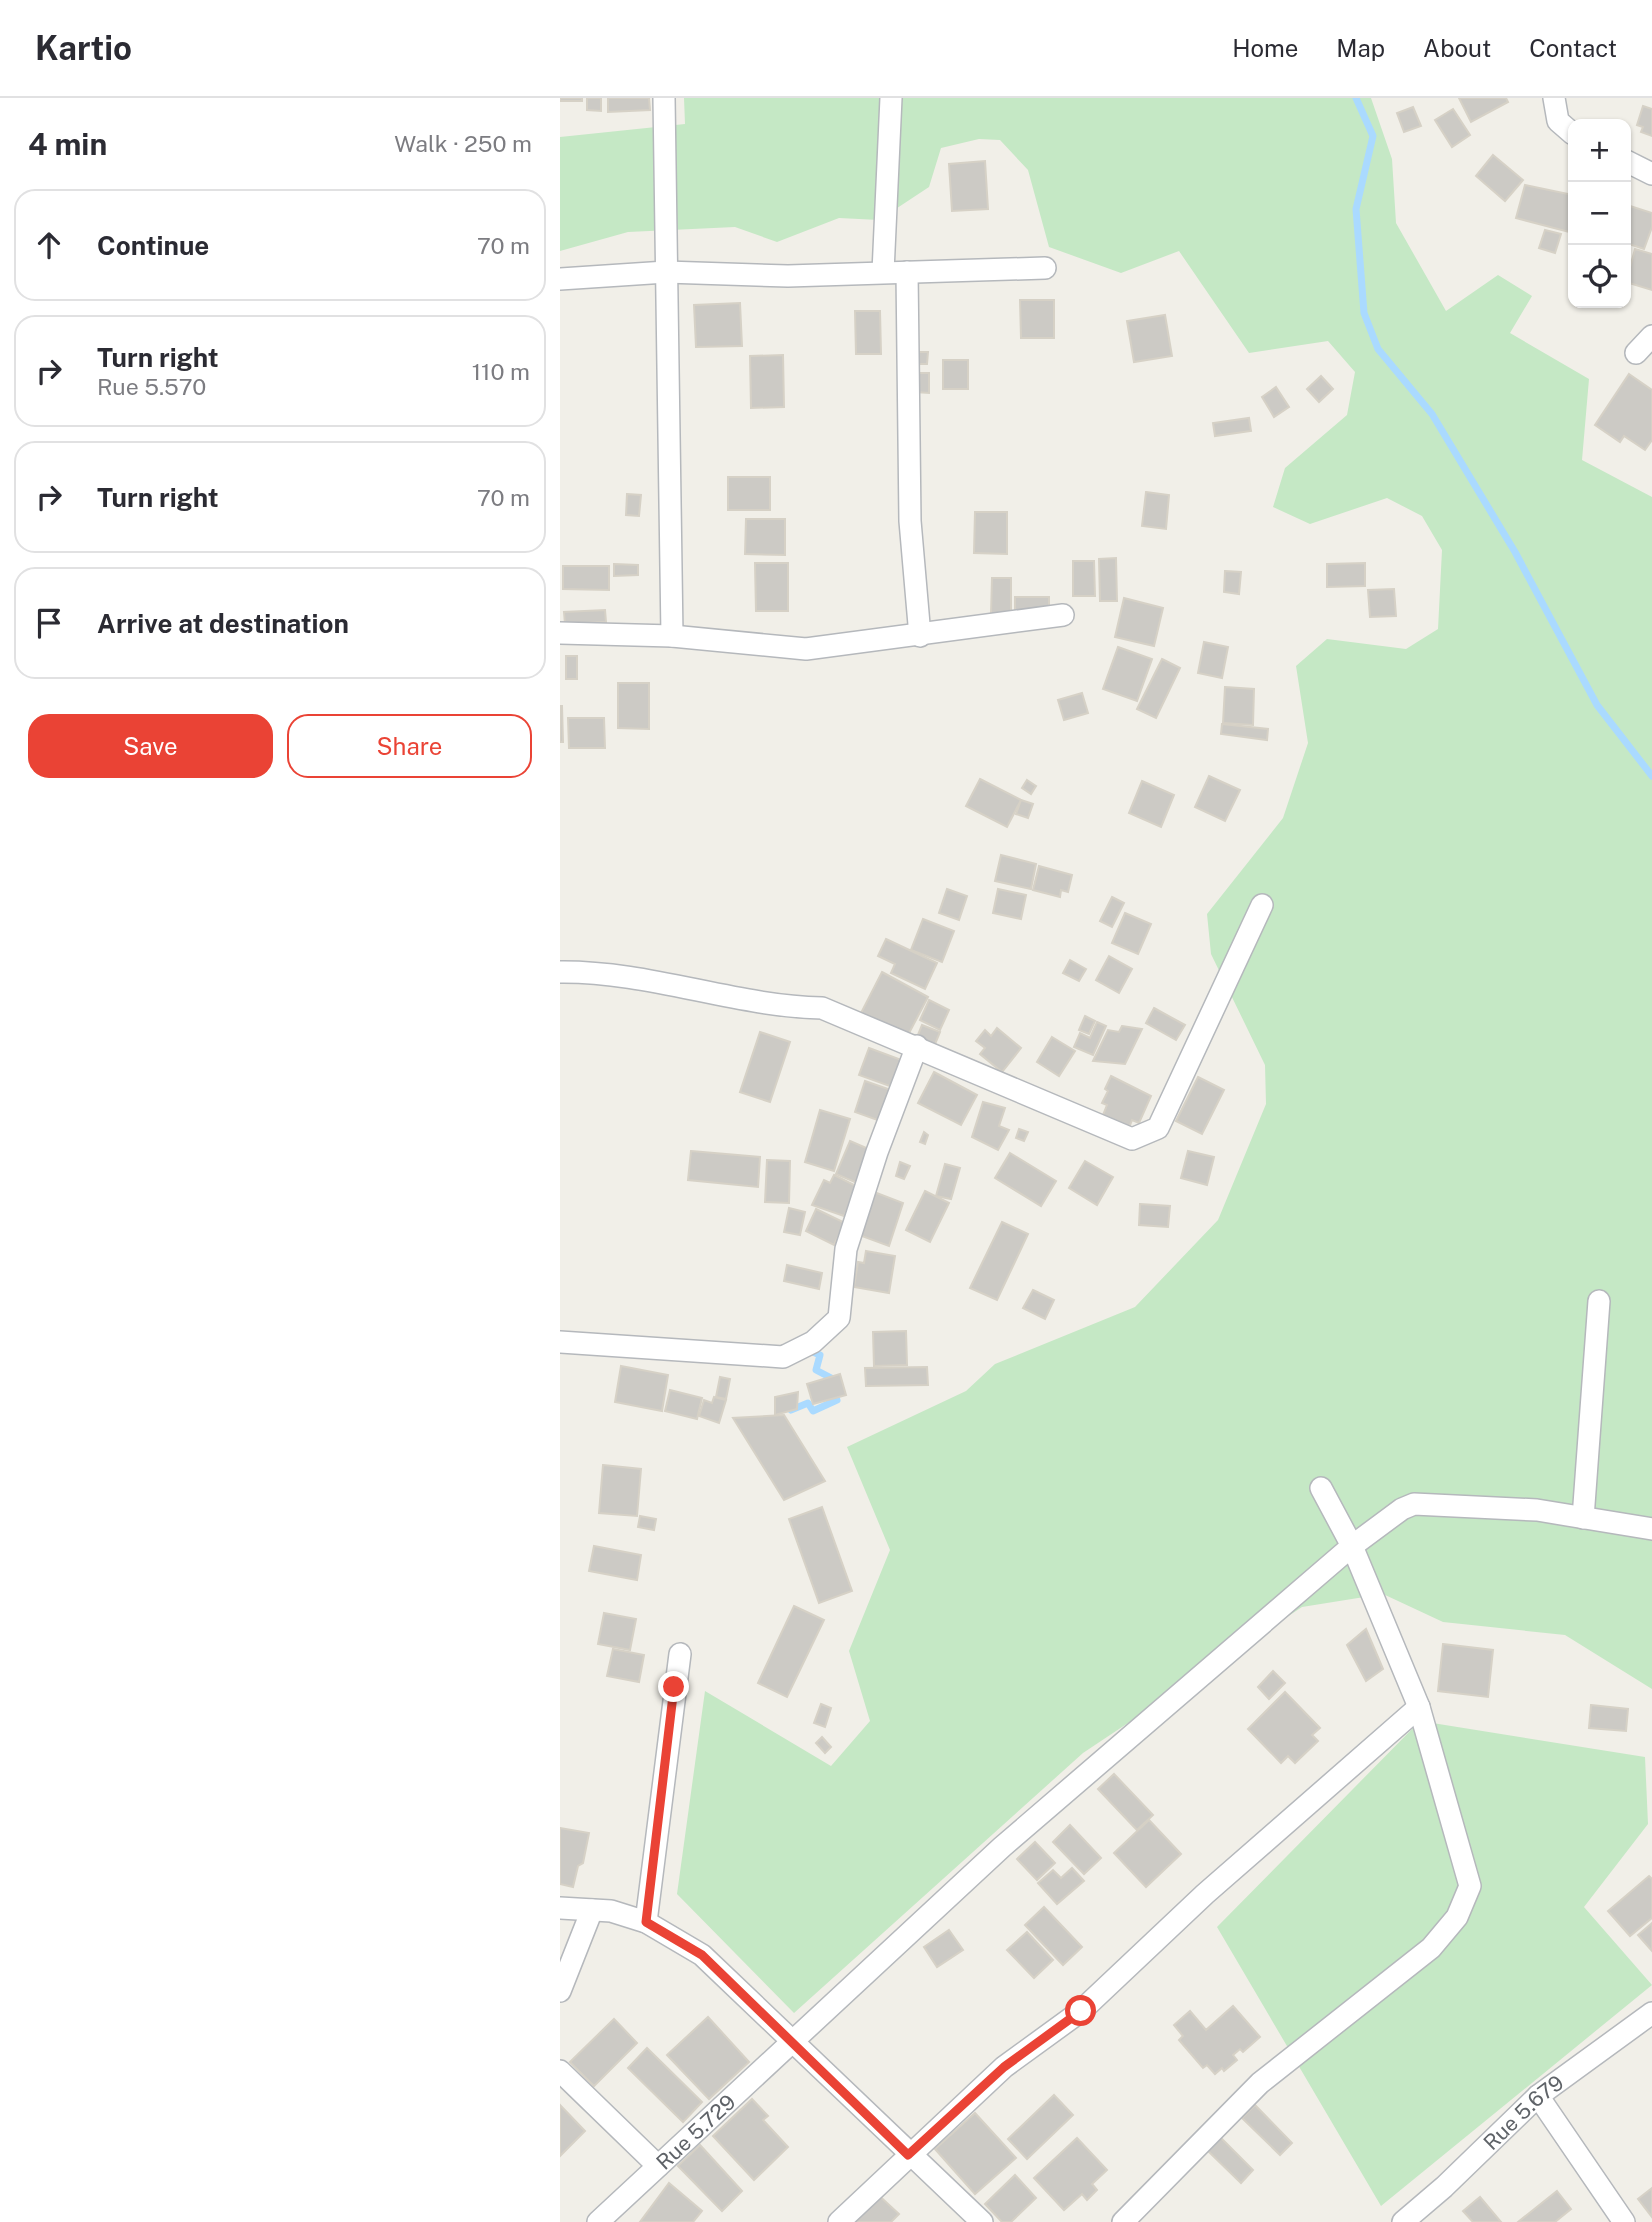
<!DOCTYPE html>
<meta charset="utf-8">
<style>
body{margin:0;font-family:"Public Sans",sans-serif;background:#f2f2f3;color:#2b2b33}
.controls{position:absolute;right:21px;top:21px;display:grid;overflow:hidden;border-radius:14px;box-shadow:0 2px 5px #0004}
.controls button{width:63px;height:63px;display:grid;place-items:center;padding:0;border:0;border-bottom:2px solid #e1e1e2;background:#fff;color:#2b2b33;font:35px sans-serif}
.stop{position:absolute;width:21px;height:21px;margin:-16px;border:5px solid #ea4335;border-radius:50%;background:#fff}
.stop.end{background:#ea4335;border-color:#fff;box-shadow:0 2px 7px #0008}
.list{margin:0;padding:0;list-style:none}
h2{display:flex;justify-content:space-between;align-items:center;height:91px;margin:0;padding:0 28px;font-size:30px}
h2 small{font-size:23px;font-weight:400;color:#7c7c81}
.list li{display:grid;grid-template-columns:46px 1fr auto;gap:21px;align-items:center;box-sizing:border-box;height:112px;margin:0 14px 14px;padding:0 14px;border:2px solid #e1e1e2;border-radius:21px}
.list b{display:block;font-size:26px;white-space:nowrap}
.list p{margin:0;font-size:23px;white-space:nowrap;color:#7c7c81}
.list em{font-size:23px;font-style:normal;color:#7c7c81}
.actions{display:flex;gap:14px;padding:21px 28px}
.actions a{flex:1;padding:16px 0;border:2px solid #ea4335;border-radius:21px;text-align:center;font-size:24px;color:#ea4335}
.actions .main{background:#ea4335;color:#fff}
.icon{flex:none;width:38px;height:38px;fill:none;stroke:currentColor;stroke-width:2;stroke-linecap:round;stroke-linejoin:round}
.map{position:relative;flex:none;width:1092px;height:2124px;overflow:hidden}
header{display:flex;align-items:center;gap:42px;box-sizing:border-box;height:98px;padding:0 35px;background:#fff;border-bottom:2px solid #e1e1e2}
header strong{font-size:33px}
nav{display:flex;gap:38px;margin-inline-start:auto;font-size:24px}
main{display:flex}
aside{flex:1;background:#fff}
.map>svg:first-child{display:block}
.green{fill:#c5e8c5}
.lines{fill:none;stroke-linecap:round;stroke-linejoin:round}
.stream{stroke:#aadaff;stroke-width:7}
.building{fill:#cccac5;stroke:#d6d1c6;stroke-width:2}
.minor-casing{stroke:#b5b8bc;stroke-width:24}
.minor{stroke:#fff;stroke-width:21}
.route{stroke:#ea4335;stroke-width:9}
.labels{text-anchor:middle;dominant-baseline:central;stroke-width:6;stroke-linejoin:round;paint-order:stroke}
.street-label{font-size:21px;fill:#5f6368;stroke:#fff}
</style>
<header>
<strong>Kartio</strong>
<nav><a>Home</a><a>Map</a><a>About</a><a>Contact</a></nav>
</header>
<main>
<aside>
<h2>4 min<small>Walk · 250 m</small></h2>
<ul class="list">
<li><svg class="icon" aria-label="ahead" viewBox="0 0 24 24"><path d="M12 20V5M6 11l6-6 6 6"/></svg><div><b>Continue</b></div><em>70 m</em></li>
<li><svg class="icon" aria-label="right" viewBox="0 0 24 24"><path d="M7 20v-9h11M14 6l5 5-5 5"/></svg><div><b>Turn right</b><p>Rue 5.570</p></div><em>110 m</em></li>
<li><svg class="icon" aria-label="right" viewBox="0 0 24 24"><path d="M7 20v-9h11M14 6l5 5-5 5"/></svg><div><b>Turn right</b></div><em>70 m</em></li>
<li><svg class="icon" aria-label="arrive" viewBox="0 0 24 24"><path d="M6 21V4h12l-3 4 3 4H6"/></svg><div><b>Arrive at destination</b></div></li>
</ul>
<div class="actions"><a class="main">Save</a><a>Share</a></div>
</aside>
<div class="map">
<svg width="1092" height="2124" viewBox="0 0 1092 2124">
<rect width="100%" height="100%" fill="#f1efe8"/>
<!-- green -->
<g class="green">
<path d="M 124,0 L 811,0 L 832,61 L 836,125 L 886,213 L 938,177 L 972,198 L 950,235 L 1029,281 L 1022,362 L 1092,399 L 1092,1591 L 1005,1537 L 883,1524 L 823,1496 L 742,1509 L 523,1655 L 234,1915 L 117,1796 L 145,1593 L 271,1668 L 310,1623 L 289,1553 L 330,1452 L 287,1349 L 406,1293 L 435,1266 L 575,1209 L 658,1122 L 706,1006 L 705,967 L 651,856 L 647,816 L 723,720 L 748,645 L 736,568 L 767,541 L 846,551 L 878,531 L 882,452 L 862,418 L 827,400 L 750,426 L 713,409 L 725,370 L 787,317 L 795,274 L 768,243 L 689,255 L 619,153 L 561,175 L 489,149 L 468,72 L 440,42 L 419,41 L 381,50 L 369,89 L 319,122 L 279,120 L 217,144 L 175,129 L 68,134 L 0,153 L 0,39 L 125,26 Z"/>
<path d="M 860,1623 L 1085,1659 L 1088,1726 L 1024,1809 L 1092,1887 L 821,2108 L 657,1829 Z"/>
</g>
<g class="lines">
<!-- stream -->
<g class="stream">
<path d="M 796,0 L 813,38 L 796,111 L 804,215 L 818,251 L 872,316 L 955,454 L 1037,607 L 1092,678"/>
<path d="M 231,1312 L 248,1305 L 253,1313 L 277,1302 L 272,1290 L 275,1282 L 256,1272 L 260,1257 L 248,1252"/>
</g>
</g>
<!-- building -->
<g class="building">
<rect x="0" y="0" width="22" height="3"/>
<path d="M 27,0 L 41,0 L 41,13 L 27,12 Z"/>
<path d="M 48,0 L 89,0 L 90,12 L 48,14 Z"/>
<path d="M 899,0 L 946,0 L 948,4 L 911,24 Z"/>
<path d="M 1083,8 L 1092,11 L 1092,38 L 1081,34 L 1083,29 L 1077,27 Z"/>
<path d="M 853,9 L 861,28 L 844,34 L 837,15 Z"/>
<path d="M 893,11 L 910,37 L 892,49 L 875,22 Z"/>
<path d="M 933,57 L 963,82 L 945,103 L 916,78 Z"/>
<path d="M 425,63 L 428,111 L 392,113 L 389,66 Z"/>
<path d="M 965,87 L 1013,97 L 1013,135 L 956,120 Z"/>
<path d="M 1070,108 L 1092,115 L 1092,129 L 1084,151 L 1066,145 L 1066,121 Z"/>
<path d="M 985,132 L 1001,136 L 995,155 L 979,150 Z"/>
<path d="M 1075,151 L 1092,156 L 1092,192 L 1066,184 Z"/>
<path d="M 460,202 L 494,202 L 494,240 L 461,240 Z"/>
<path d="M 180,205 L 182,248 L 136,249 L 134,207 Z"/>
<path d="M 295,213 L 320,213 L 321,256 L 296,256 Z"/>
<path d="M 605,217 L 612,258 L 574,264 L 567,223 Z"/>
<path d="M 356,254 L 368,254 L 367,266 L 355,266 Z"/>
<path d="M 223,257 L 224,309 L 191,310 L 190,258 Z"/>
<rect x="383" y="262" width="25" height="29"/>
<path d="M 355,275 L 369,275 L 369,295 L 355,294 Z"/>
<path d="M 1069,276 L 1092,292 L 1092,342 L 1085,352 L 1064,338 L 1060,344 L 1035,327 Z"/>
<path d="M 761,278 L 773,291 L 759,304 L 747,291 Z"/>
<path d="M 716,289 L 729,309 L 714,319 L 702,299 Z"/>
<path d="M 689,320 L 691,333 L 655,338 L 653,325 Z"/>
<rect x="168" y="379" width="42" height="33"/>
<path d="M 586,394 L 609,397 L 606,431 L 582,428 Z"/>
<path d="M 67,396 L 81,397 L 79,418 L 66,417 Z"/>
<path d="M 415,414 L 447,414 L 447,456 L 414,455 Z"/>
<path d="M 186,421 L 225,421 L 225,457 L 185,456 Z"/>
<path d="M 556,460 L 557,503 L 540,503 L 539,461 Z"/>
<path d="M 513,463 L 534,463 L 535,498 L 513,498 Z"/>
<path d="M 195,465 L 228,465 L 228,513 L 196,513 Z"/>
<path d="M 805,465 L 805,488 L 767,489 L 767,466 Z"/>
<path d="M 54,466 L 78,467 L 78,477 L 54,478 Z"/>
<path d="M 3,468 L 49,468 L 49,492 L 3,491 Z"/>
<path d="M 665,473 L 681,474 L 679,496 L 664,494 Z"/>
<path d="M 432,480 L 451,480 L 451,516 L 431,516 Z"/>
<path d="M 834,491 L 836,518 L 810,519 L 808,492 Z"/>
<rect x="455" y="499" width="34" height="20"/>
<path d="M 564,500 L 603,510 L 594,548 L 555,539 Z"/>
<path d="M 45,512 L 46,524 L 5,526 L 4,514 Z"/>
<path d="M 644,544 L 668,549 L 662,580 L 638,575 Z"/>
<path d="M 558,549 L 592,561 L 577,603 L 543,591 Z"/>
<rect x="6" y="558" width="11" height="23"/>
<path d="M 602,561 L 620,570 L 596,620 L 577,611 Z"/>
<path d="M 58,585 L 89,585 L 89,631 L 58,630 Z"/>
<path d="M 665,589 L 694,591 L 693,627 L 663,625 Z"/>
<path d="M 522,595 L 528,615 L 504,622 L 498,602 Z"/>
<path d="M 0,608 L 2,608 L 3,644 L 0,644 Z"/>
<path d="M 8,620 L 44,620 L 45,650 L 9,650 Z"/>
<path d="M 662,626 L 708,631 L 707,642 L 661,636 Z"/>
<path d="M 649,678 L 680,692 L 665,723 L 635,709 Z"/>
<path d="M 420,681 L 461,702 L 447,729 L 406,708 Z"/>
<path d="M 467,682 L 476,688 L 471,696 L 462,690 Z"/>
<path d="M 582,683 L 614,697 L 601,729 L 569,715 Z"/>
<path d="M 461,702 L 473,706 L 468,720 L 456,716 Z"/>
<path d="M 441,757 L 476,766 L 471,791 L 435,783 Z"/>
<path d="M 479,768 L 512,777 L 508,794 L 501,792 L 500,799 L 473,792 Z"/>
<path d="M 387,791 L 407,798 L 399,822 L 379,815 Z"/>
<path d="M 438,791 L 466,797 L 461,821 L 433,815 Z"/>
<path d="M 552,799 L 564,805 L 552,829 L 540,823 Z"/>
<path d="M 565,815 L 591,826 L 578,856 L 552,845 Z"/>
<path d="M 363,821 L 394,833 L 382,864 L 351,852 Z"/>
<path d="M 326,841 L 377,865 L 365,891 L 331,875 L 335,866 L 318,858 Z"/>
<path d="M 549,858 L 572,871 L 559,895 L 536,882 Z"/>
<path d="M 510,862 L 526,871 L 519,883 L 503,875 Z"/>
<path d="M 322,874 L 368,899 L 347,939 L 301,915 Z"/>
<path d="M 369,902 L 389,912 L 380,932 L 360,922 Z"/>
<path d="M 594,910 L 625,927 L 616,942 L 586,925 Z"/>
<path d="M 525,918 L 535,923 L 529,936 L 519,932 Z"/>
<path d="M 537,924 L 546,928 L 533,957 L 514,949 L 520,935 L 530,940 Z"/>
<path d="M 362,927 L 380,934 L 373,951 L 355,944 Z"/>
<path d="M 562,928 L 582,931 L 565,966 L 533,963 L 548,932 L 559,934 Z"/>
<path d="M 437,930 L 461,950 L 442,974 L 420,956 L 425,950 L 416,943 L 425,932 L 431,938 Z"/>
<path d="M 200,934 L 230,944 L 210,1004 L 180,994 Z"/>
<path d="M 492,939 L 515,953 L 499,978 L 477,964 Z"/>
<path d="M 309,950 L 347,964 L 338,991 L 299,977 Z"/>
<path d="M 374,974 L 417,997 L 401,1027 L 358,1005 Z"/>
<path d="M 551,978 L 591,998 L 579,1025 L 572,1022 L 569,1030 L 543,1017 L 547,1007 L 542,1005 L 548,993 L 545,991 Z"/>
<path d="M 638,979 L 664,992 L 642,1036 L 616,1023 Z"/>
<path d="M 305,983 L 334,993 L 323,1024 L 295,1014 Z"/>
<path d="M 423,1004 L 445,1010 L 439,1028 L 449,1032 L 438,1052 L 412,1039 Z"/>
<path d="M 260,1012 L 290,1021 L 274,1073 L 245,1064 Z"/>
<path d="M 459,1031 L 468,1034 L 464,1043 L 456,1040 Z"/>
<path d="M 364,1034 L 368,1037 L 365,1046 L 360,1044 Z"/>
<path d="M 290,1043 L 311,1052 L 297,1085 L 276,1076 Z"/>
<path d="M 131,1053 L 200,1059 L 198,1089 L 128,1082 Z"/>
<path d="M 628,1053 L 654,1059 L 647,1087 L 621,1080 Z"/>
<path d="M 450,1055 L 496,1083 L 481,1108 L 435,1080 Z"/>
<path d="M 207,1062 L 230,1063 L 229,1105 L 205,1104 Z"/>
<path d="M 525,1063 L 553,1079 L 537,1107 L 509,1090 Z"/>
<path d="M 340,1064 L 350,1068 L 344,1081 L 336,1078 Z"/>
<path d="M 385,1066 L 400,1070 L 391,1101 L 376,1098 Z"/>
<path d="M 274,1077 L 298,1089 L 284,1118 L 252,1107 L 264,1082 L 270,1085 Z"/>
<path d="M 365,1093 L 389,1105 L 370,1144 L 346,1132 Z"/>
<path d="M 314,1094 L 343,1105 L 329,1148 L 299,1137 Z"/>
<path d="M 580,1106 L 610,1108 L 608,1129 L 579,1127 Z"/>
<path d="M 229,1110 L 245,1114 L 240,1137 L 224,1134 Z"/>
<path d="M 256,1111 L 285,1125 L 274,1147 L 246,1133 Z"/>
<path d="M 442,1124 L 468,1136 L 437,1202 L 410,1190 Z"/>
<path d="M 306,1153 L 335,1158 L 329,1195 L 294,1189 L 298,1164 L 304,1165 Z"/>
<path d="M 227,1167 L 262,1175 L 259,1191 L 224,1183 Z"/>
<path d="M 473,1192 L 494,1202 L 485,1221 L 463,1210 Z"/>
<path d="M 346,1233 L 347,1267 L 314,1268 L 313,1234 Z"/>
<path d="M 61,1268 L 108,1277 L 102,1313 L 55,1304 Z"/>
<path d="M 367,1269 L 368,1287 L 306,1288 L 305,1270 Z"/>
<path d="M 280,1276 L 286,1297 L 253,1306 L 247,1286 Z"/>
<path d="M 160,1279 L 170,1281 L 166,1301 L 156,1299 Z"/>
<path d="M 110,1292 L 142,1300 L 137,1321 L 105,1313 Z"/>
<path d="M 238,1294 L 237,1311 L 215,1317 L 215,1299 Z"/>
<path d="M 154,1299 L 166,1302 L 159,1325 L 139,1318 L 144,1302 L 152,1305 Z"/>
<path d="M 224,1317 L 265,1383 L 224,1402 L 173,1320 Z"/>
<path d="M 43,1367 L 81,1371 L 77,1418 L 39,1415 Z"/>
<path d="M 262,1409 L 292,1493 L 259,1505 L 229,1421 Z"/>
<path d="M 80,1418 L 96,1421 L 94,1432 L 78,1429 Z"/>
<path d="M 34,1448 L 81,1457 L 77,1482 L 29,1473 Z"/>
<path d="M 234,1508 L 264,1522 L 227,1599 L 198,1585 Z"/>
<path d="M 44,1515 L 76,1521 L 70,1552 L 38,1546 Z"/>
<path d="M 806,1531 L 823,1571 L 806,1583 L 787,1547 Z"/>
<path d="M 883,1546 L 933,1552 L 928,1599 L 878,1593 Z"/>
<path d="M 53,1551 L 84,1557 L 79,1584 L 47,1578 Z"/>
<path d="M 713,1573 L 725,1585 L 709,1601 L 698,1589 Z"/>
<path d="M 725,1594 L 760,1630 L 752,1637 L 758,1643 L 735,1665 L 728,1658 L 721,1665 L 688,1631 Z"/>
<path d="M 261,1606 L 271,1610 L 265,1629 L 254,1625 Z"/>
<path d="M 1031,1607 L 1068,1611 L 1066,1633 L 1029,1630 Z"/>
<path d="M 262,1639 L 271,1649 L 265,1655 L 256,1645 Z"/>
<path d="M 554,1676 L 593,1717 L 577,1732 L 538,1691 Z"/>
<path d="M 589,1722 L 621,1756 L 586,1789 L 554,1755 Z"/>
<path d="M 510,1727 L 541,1760 L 524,1776 L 493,1744 Z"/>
<path d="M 0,1730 L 29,1735 L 23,1765 L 18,1768 L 13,1789 L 0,1786 Z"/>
<path d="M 475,1744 L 495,1765 L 477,1782 L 457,1761 Z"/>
<path d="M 512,1770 L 524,1783 L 497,1806 L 478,1785 L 493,1772 L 501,1780 Z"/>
<path d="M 1089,1778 L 1092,1781 L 1092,1820 L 1070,1838 L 1048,1813 Z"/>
<path d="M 484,1809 L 522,1849 L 503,1867 L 465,1827 Z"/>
<path d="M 1092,1825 L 1092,1853 L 1078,1837 Z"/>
<path d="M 389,1832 L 403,1852 L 377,1869 L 364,1849 Z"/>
<path d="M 467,1834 L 493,1862 L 474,1880 L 447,1852 Z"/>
<path d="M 673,1908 L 700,1939 L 683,1954 L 680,1951 L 673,1957 L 677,1962 L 664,1973 L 662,1970 L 655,1976 L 647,1967 L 643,1970 L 619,1942 L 623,1938 L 614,1927 L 630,1913 L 646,1932 Z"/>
<path d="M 148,1919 L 189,1964 L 149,2001 L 107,1957 Z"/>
<path d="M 54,1921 L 77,1945 L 34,1988 L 10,1964 Z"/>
<path d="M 87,1950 L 142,2004 L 123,2024 L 68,1970 Z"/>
<path d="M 494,1997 L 513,2017 L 467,2061 L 448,2041 Z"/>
<path d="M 192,2001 L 208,2018 L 203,2022 L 228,2049 L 194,2082 L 153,2038 Z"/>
<path d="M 0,2007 L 25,2033 L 0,2058 Z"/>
<path d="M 695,2007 L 732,2045 L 720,2057 L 682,2020 Z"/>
<path d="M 415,2015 L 456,2060 L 415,2096 L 375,2051 Z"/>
<path d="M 517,2040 L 547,2072 L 532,2086 L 537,2092 L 527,2102 L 522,2096 L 504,2112 L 474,2080 Z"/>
<path d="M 661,2040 L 693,2072 L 681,2085 L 648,2053 Z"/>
<path d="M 140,2047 L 182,2093 L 162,2113 L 118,2068 Z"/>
<path d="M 455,2077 L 476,2100 L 451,2124 L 442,2124 L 425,2106 Z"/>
<path d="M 109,2085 L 142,2113 L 133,2124 L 80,2124 Z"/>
<path d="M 1092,2090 L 1092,2119 L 1078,2101 Z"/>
<path d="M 997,2093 L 1011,2111 L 995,2124 L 958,2124 Z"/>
<path d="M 315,2094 L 339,2116 L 331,2124 L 287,2124 Z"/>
<path d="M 920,2099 L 941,2124 L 913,2124 L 903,2113 Z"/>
</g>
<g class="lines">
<defs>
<g id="minor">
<path d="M 104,0 L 112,538"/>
<path d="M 994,0 L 998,23 L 1013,36"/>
<path d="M 1066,63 L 1092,76"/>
<path d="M 323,174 L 331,0"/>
<path d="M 347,174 L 350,423 L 360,538"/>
<path d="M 0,181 L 106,174 L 228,178 L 485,170"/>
<path d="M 1076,255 L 1092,238"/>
<path d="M 0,535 L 112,538 L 246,551 L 503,517"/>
<path d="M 0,874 C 89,873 174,908 262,910 L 572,1041 L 598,1030 L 702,807"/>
<path d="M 0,1244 L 223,1259 L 253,1244 L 279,1220 L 286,1151 L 317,1054 L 357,948"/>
<path d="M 1023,1420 L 1039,1203"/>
<path d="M 0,1810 L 51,1813 L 86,1824 L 142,1857 L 422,2124"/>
<path d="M 86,1824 L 120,1556"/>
<path d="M 0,1893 L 32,1812"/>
<path d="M 0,1973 L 98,2068"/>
<path d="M 978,1998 L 1064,2124"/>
<path id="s1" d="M 38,2124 L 442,1749 L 792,1448 L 842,1411 L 854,1406 L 977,1412 L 1092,1431"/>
<path d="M 279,2124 L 444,1969 L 521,1913 L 645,1796 L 859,1609"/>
<path d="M 563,2124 L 700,1985 L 871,1850 L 897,1819 L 910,1788 L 859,1609 L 792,1448 L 761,1390"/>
<path id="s2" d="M 843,2124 L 884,2089 L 978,1998 L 1092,1915"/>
</g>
</defs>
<!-- minor casing -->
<use href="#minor" class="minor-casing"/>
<!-- minor -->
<use href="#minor" class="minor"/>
</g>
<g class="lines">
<!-- route -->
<path class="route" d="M 114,1589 L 86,1824 L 142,1857 L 348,2057 L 444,1969 L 521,1913"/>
</g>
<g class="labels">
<!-- street labels -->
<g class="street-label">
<text stroke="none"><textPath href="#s2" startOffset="163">Rue 5.679</textPath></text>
<text stroke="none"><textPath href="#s1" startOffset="133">Rue 5.729</textPath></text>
</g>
</g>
</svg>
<div class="controls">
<button>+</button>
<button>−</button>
<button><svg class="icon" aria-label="locate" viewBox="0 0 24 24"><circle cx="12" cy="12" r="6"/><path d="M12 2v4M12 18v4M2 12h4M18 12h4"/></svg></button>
</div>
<div class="stop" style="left:521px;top:1913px"></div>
<div class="stop end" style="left:114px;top:1589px"></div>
</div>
</main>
